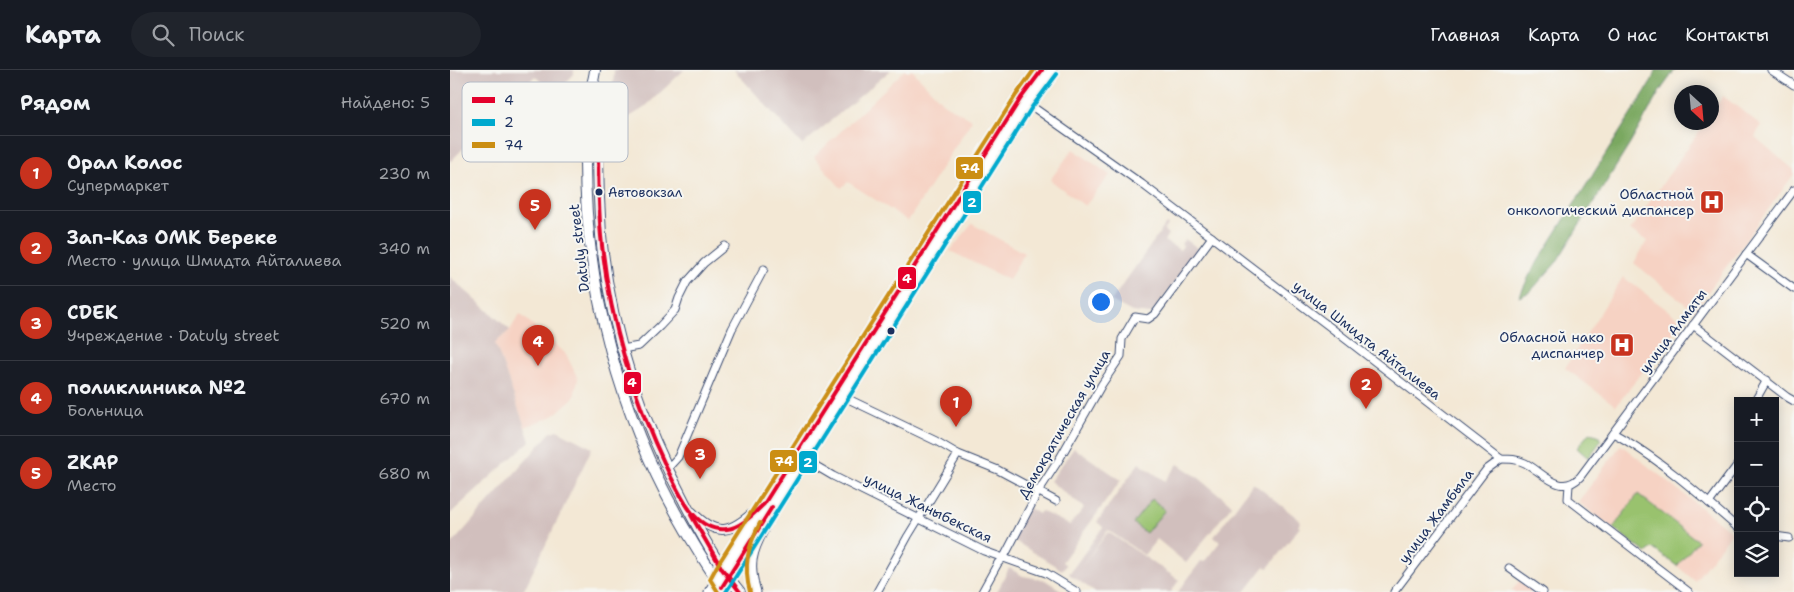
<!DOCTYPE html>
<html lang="ru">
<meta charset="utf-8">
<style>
body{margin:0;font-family:"Shantell Sans",sans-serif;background:#20242c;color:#f1f3f6}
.controls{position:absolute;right:15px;bottom:15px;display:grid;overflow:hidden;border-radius:0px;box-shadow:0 2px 12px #0003}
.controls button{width:45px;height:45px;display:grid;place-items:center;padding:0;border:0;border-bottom:1px solid #363941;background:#171b24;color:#f1f3f6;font:25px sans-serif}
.compass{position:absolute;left:1224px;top:15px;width:45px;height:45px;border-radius:50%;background:#171b24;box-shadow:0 2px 12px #0003;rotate:154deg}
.you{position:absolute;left:650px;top:231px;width:18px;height:18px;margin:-12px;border:4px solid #fff;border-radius:50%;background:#1a73e8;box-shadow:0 0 0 8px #1a73e833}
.badge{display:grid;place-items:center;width:32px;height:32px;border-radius:50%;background:#c8321e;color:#fff;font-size:16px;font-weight:700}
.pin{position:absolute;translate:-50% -41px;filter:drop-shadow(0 1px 2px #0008)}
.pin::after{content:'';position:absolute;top:26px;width:18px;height:15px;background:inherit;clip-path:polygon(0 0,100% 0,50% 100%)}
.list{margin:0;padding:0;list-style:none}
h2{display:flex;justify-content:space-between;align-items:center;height:65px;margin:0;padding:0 20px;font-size:21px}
h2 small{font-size:16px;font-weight:400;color:#9ea1a6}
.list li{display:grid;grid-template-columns:32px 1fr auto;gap:15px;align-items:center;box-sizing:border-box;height:75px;padding:0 20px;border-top:1px solid #363941}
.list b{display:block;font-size:19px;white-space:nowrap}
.list p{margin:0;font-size:16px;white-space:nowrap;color:#9ea1a6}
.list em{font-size:16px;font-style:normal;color:#9ea1a6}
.icon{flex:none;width:28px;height:28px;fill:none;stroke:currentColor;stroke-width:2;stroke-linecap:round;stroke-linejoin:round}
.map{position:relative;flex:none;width:1344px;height:522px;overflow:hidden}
header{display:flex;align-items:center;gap:30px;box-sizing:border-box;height:70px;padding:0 25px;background:#171b24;border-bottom:1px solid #363941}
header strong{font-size:24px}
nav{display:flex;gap:28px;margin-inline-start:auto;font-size:18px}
.search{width:350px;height:45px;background:#20242c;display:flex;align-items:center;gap:12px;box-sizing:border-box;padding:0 18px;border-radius:28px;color:#9ea1a6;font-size:19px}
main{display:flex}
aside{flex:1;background:#171b24}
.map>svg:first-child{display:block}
.built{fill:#f6d2c3}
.industrial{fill:#d1bfbd}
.green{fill:#99c26e;stroke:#5a7866}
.forest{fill:#7aa861;stroke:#4a6c60}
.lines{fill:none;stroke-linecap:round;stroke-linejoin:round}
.minor-casing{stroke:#3b4b70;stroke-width:9}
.major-casing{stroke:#3b4b70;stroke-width:11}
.highway-casing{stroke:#3b4b70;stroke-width:12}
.minor{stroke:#fff;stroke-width:7}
.major{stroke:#fff;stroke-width:9}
.highway{stroke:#fff;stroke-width:10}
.bus-1-casing{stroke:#f6f6f2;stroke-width:8}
.bus-2-casing{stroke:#f6f6f2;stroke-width:8}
.bus-3-casing{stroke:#f6f6f2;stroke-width:8}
.bus-1{stroke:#e4002b;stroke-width:4}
.bus-2{stroke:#00a9ce;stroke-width:4}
.bus-3{stroke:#cb8e13;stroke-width:4}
.bus-dot{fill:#1b2f5e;stroke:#f6f6f2;stroke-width:2}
.labels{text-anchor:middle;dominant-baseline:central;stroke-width:4;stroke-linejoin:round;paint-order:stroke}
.bus-label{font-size:13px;fill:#1b2f5e;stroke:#f6f6f2;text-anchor:start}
.poi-label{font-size:14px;fill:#1b2f5e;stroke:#f6f6f2;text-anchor:end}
.street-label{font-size:14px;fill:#1b2f5e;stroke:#f6f6f2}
.key{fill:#f6f6f2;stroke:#b4bac6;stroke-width:1}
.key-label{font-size:14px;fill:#1b2f5e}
.line-badge{stroke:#f6f6f2;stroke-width:2}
.badge-label{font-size:14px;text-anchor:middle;font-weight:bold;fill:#fff}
</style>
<header>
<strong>Карта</strong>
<div class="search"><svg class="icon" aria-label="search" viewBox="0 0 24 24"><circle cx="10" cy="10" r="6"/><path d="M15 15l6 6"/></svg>Поиск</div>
<nav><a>Главная</a><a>Карта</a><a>О нас</a><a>Контакты</a></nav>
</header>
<main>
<aside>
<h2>Рядом<small>Найдено: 5</small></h2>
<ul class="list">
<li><span class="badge">1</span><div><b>Орал Колос</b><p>Супермаркет</p></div><em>230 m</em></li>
<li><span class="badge">2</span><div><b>Зап-Каз ОМК Береке</b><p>Место · улица Шмидта Айталиева</p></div><em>340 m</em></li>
<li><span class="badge">3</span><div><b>CDEK</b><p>Учреждение · Datuly street</p></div><em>520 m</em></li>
<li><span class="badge">4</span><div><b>поликлиника №2</b><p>Больница</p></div><em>670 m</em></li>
<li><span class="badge">5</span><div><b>ZKAP</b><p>Место</p></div><em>680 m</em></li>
</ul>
</aside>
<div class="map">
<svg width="1344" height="522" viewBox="0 0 1344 522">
<rect width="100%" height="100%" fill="#f6f6f2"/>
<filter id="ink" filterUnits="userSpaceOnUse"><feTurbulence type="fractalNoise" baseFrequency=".02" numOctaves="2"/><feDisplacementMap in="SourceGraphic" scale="10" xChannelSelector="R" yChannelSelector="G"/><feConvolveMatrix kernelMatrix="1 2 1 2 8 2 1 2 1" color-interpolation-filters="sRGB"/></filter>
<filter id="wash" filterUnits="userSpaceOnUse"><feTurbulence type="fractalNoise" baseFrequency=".0096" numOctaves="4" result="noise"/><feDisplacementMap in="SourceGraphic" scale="20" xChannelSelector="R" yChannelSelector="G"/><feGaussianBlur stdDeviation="1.12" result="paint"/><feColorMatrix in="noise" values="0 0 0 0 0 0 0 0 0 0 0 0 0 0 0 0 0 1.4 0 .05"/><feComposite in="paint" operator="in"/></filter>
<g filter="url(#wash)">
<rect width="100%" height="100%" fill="#f3e8d5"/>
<!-- built -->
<g class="built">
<path d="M 455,0 L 457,2 L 462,0 L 493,33 L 522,50 L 458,151 L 398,112 L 391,118 L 364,87 Z"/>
<path d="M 1273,26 L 1311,55 L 1305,67 L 1344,100 L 1344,104 L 1244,241 L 1184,193 L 1197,171 L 1180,160 L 1255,53 L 1262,52 L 1262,42 Z"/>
<path d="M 623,79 L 660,105 L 635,136 L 600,110 Z"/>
<path d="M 522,154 L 574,183 L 559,210 L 500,181 Z"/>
<path d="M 1173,207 L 1232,251 L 1166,336 L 1115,298 Z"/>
<path d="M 70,244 L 116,284 L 128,309 L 124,327 L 103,346 L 75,357 L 45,273 L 60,260 Z"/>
<path d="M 1171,375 L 1282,462 L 1245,511 L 1227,496 L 1248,471 L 1188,424 L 1163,458 L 1128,432 Z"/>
<path d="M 1069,511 L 1085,522 L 1061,522 Z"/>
</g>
<!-- industrial -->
<g class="industrial">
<path d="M 0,0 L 124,0 L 124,4 L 104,25 L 85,6 L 0,92 Z"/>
<path d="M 164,0 L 234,0 L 194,38 L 173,51 L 165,50 L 163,19 Z"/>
<path d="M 284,0 L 441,0 L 352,75 Z"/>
<path d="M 716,154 L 718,155 L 714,161 L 718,164 L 714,171 L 730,180 L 733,176 L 731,174 L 735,169 L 749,179 L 701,244 L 682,242 L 661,231 Z"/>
<path d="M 0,207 L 60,260 L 45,273 L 80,371 L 0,444 Z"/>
<path d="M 107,360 L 142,378 L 73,522 L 0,522 L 0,476 L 101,362 Z"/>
<path d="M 624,378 L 671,410 L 612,492 L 616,495 L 612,500 L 560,468 L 578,437 L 589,444 L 591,441 L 620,455 L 634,438 L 600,411 Z"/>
<path d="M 689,393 L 715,411 L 728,394 L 749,408 L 782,435 L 736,493 L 707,469 L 694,485 L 658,460 L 631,498 L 658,462 L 729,510 L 721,522 L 645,522 L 619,504 L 653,457 L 647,452 Z"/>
<path d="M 803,413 L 851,451 L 848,456 L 850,457 L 818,498 L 815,496 L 795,522 L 728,522 L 751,491 L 754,492 L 770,472 L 764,467 Z"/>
<path d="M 559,498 L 573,506 L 595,510 L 614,522 L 547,522 Z"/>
</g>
<!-- green -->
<g class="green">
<path d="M 1139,363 L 1148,365 L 1151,371 L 1139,387 L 1137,387 L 1127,378 Z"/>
<path d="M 1188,424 L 1248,471 L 1227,496 L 1202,478 L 1196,483 L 1163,458 Z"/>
<path d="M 702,429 L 715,440 L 696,463 L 683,453 Z"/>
</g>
<!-- forest -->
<path class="forest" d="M 1206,0 L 1225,0 L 1210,21 L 1180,74 L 1106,193 L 1080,222 L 1069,227 L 1080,204 L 1200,14 Z"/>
</g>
<g filter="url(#ink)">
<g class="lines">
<defs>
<g id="minor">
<path d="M 1321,0 L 1344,15"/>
<path d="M 573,30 L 692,114 L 880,257 L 1051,389 C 1060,389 1067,389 1075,393 C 1093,402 1110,427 1130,407 L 1344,120"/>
<path d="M 1296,184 L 1344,219"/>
<path d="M 1243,255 L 1337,327 L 1344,331"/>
<path d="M 172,279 L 189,276 L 210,256 L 225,240 L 229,228 L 237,212 L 254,193 L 275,176"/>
<path d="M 392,326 L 486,371 L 508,384 L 548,400 L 606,431"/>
<path d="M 1305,331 L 1317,310"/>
<path d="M 1163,363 C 1206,386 1250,425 1288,458"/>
<path d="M 349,386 L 383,406 L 534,481 L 596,503 L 627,522"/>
<path d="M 217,399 L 228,387 L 282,259 L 314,199"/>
<path d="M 1119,415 L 1118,429 L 1239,522"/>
<path d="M 1259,433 L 1288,394"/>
<path d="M 1325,466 L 1339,468"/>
<path d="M 1059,498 L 1093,522"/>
<path d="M 427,522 L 458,466 L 508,384"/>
<path d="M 532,522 L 548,493 L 554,487 L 588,422 L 610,388 L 652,314 L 671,286 L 672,269 L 685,247 L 698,249 L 705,244 L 762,167"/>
<path d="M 944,522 L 1036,400 L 1051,389"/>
</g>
<g id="major">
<path d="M 242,442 C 267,468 281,463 306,440"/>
<path d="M 259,522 L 488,157 L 571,28 L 592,0"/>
<path d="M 269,522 L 495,162 L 577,33 L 602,0"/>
<path d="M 306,522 C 298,495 301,483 314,459"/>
</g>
<g id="highway">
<path d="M 145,0 C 144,11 140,19 138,29 C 134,48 135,71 135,90 C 135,218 170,348 235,459 C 248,480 260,502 276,522"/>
<path d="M 144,13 C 149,36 148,58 148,81 C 148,109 149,137 151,165 C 160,260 191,351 236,435 C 252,466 268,495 290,522"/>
</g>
</defs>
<!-- minor casing -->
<use href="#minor" class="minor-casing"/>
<!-- major casing -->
<use href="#major" class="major-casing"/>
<!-- highway casing -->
<use href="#highway" class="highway-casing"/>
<!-- minor -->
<use href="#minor" class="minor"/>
<!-- major -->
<use href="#major" class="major"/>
<!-- highway -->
<use href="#highway" class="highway"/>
<defs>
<g id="bus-1">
<path d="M 148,68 C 148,101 148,134 151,166 C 159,247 182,326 217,399 C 229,422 244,463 277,459 C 292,457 303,444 314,434 L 571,28 L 592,0"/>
<path d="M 241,445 L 272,499 L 290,522"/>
<path d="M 272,517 L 322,437"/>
</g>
<path id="bus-2" d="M 276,522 L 582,37 L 607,4"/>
<g id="bus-3">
<path d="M 268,522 L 260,509 L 267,496 L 566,25 L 584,0"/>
<path d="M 300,522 C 293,496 298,476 310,453"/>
</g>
</defs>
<!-- bus-1 casing -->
<use href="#bus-1" class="bus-1-casing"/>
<!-- bus-2 casing -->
<use href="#bus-2" class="bus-2-casing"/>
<!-- bus-3 casing -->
<use href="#bus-3" class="bus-3-casing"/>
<!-- bus-1 -->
<use href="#bus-1" class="bus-1"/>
<!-- bus-2 -->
<use href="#bus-2" class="bus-2"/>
<!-- bus-3 -->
<use href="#bus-3" class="bus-3"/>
</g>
</g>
<!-- icons -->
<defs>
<symbol id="hospital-square" viewBox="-11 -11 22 22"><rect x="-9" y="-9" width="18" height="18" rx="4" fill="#c8321e" stroke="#f6f6f2"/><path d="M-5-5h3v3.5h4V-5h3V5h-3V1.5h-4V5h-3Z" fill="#fff"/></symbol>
</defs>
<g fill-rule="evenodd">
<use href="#hospital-square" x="1248" y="118" width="28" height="28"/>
<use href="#hospital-square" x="1158" y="261" width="28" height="28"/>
</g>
<!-- markers -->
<g class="bus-dot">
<circle cx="149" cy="122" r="4.5"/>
<circle cx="441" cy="261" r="4.5"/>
</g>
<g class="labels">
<!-- bus labels -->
<g class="bus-label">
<text x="158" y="122">Автовокзал</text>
</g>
<!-- poi labels -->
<g class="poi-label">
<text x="1244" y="124">Областной<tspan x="1244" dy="16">онкологический диспансер</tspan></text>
<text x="1154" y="267">Обласной нако<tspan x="1154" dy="16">диспанчер</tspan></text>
</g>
<!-- street labels -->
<g class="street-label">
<text transform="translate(129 178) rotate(-97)">Datuly street</text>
<text transform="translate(1223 261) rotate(-53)">улица Алматы</text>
<text transform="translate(917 270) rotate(38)">улица Шмидта Айталиева</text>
<text transform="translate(614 354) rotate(-60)">Демократическая улица</text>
<text transform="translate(478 438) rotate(26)">улица Жаныбекская</text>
<text transform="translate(986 446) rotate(-53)">улица Жамбыла</text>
</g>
</g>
<!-- legend -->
<rect x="12" y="12" width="166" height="80" rx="8" class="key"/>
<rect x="22" y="27" width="23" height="6" fill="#e4002b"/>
<rect x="22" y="49" width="23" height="7" fill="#00a9ce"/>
<rect x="22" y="72" width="23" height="6" fill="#cb8e13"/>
<g class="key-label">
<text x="54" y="35">4</text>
<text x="54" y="57">2</text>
<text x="54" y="80">74</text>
</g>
<g class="line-badge">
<rect x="505" y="86" width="29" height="24" rx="5" fill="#cb8e13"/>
<rect x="512" y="120" width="20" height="24" rx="5" fill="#00a9ce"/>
<rect x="447" y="196" width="20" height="24" rx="5" fill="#e4002b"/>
<rect x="173" y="301" width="19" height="24" rx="5" fill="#e4002b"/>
<rect x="319" y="379" width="29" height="24" rx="5" fill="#cb8e13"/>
<rect x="348" y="380" width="20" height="24" rx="5" fill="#00a9ce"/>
</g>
<g class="badge-label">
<text x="520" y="103">74</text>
<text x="522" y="137">2</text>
<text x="457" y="213">4</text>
<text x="182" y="317">4</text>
<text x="334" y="396">74</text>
<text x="358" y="397">2</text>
</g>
</svg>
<div class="controls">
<button>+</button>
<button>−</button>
<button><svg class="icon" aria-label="locate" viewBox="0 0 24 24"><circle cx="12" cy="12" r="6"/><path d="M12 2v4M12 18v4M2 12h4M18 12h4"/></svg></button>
<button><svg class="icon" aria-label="layers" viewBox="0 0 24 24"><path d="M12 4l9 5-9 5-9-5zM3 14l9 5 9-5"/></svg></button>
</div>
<svg class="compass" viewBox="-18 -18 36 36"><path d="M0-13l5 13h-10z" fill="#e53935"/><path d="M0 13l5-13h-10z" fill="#9ea1a6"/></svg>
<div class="you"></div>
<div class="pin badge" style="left:506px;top:357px">1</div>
<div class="pin badge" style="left:916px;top:339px">2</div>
<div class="pin badge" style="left:250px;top:409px">3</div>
<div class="pin badge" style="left:88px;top:296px">4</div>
<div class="pin badge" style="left:85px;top:160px">5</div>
</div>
</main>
